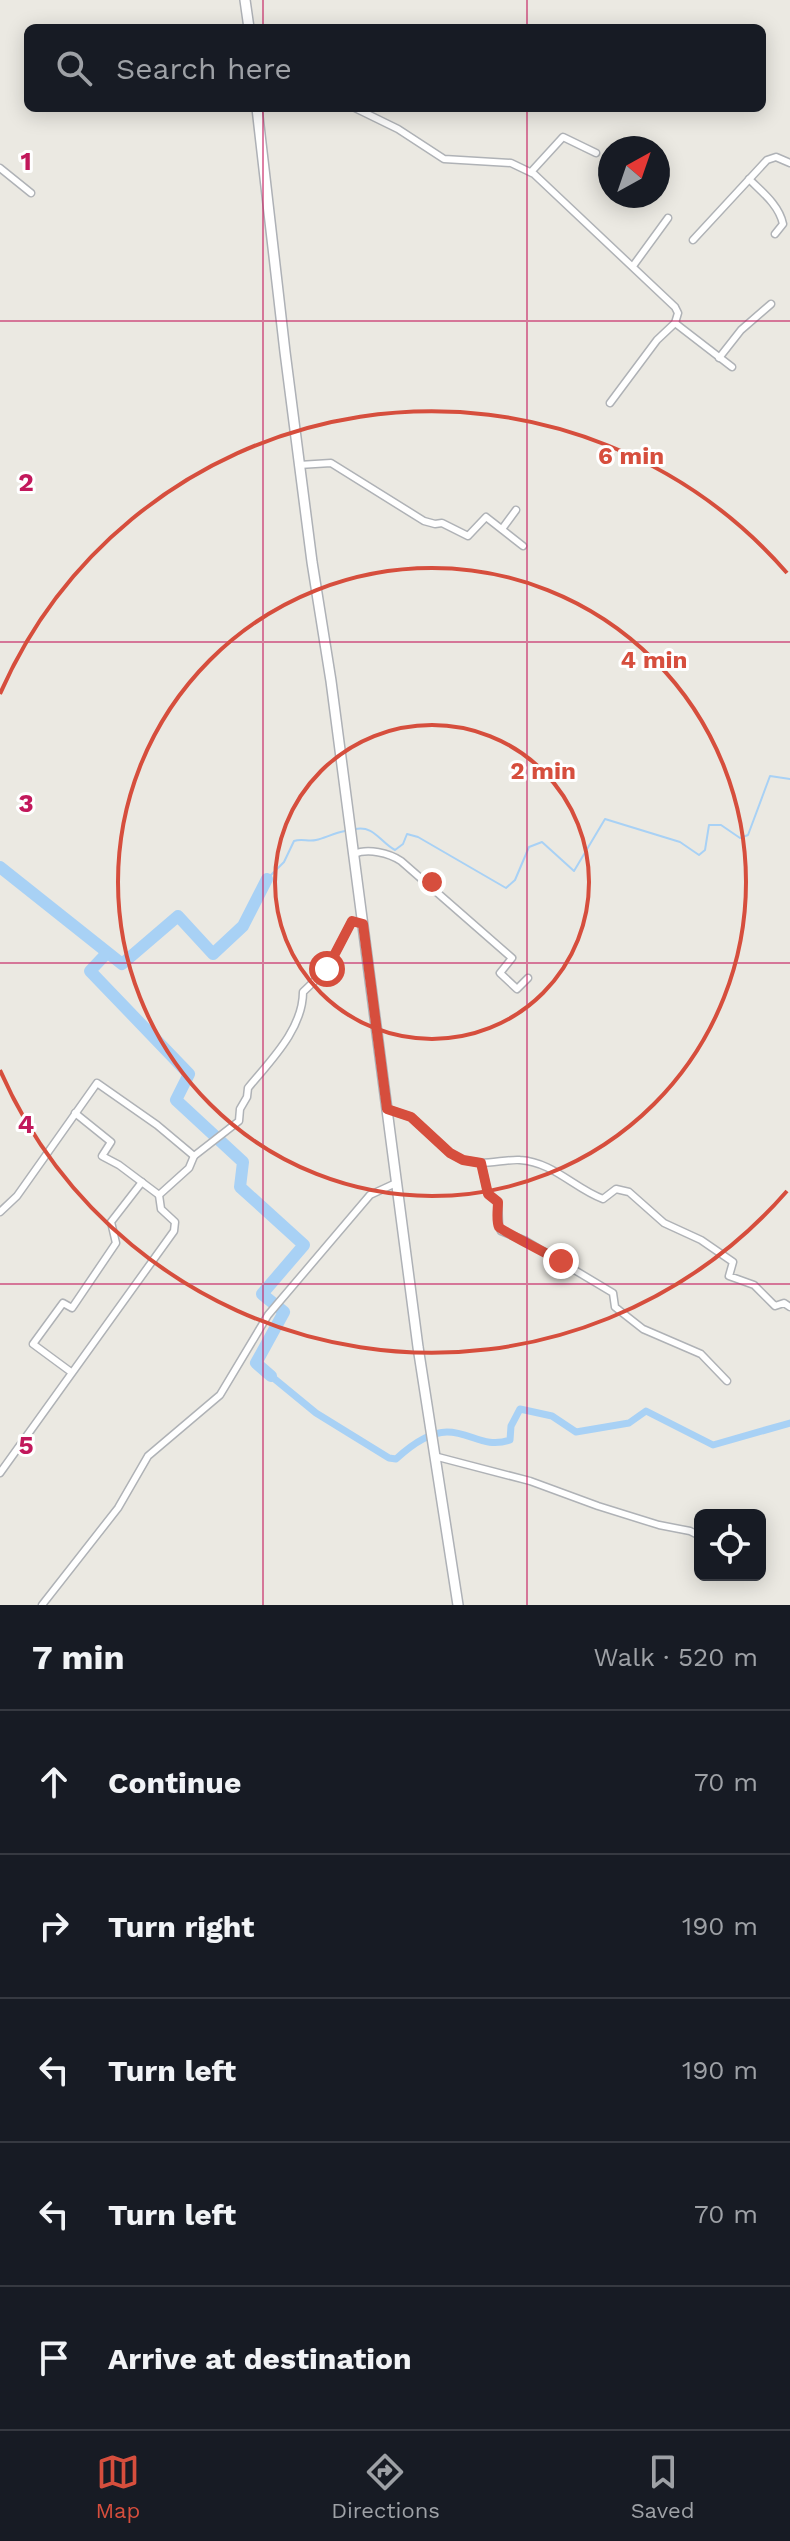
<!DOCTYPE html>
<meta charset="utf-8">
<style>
body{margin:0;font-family:"Work Sans",sans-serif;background:#20242c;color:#f1f3f6}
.controls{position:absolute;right:24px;bottom:24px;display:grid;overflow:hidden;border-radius:12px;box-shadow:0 4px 20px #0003}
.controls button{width:72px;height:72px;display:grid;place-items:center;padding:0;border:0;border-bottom:2px solid #363941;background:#171b24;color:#f1f3f6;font:40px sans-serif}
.compass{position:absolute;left:598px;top:136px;width:72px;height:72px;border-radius:50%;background:#171b24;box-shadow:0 4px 20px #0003;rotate:40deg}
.stop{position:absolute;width:24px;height:24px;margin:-18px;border:6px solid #d64e3d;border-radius:50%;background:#fff}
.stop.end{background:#d64e3d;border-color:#fff;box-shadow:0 2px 8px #0008}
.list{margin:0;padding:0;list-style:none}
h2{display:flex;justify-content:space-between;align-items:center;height:104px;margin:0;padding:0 32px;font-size:34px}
h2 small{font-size:26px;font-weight:400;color:#9ea1a6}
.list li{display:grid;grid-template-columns:52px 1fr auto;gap:24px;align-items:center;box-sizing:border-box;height:144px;padding:0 32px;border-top:2px solid #363941}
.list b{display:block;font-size:30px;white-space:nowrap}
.list em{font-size:26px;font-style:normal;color:#9ea1a6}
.icon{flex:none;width:44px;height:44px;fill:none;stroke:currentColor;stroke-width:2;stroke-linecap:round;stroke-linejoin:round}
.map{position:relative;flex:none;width:790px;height:1605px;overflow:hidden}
.search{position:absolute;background:#171b24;box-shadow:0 4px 20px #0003;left:24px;right:24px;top:24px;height:88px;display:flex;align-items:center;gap:20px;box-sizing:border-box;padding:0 28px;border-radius:12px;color:#9ea1a6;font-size:30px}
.sheet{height:824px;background:#171b24}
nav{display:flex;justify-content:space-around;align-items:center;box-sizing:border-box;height:112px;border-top:2px solid #363941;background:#171b24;font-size:22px;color:#9ea1a6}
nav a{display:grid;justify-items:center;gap:4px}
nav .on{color:#d64e3d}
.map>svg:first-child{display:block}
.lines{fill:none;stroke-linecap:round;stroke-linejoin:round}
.stream{stroke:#a8d1f5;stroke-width:2}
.canal{stroke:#a8d1f5;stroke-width:7}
.river{stroke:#a8d1f5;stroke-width:12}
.street-casing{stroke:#afb2b6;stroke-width:9}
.secondary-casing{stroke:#aeb1b6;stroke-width:12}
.street{stroke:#fff;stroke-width:6}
.secondary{stroke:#fff;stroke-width:9}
.route{stroke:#d64e3d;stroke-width:10}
.grid{fill:none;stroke:#c2185b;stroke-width:2;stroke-opacity:0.55}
.ring{fill:none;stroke:#d64e3d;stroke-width:4}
.grid-label{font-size:26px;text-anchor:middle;font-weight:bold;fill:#c2185b;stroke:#fff;stroke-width:6;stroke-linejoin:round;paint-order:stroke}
.centre{fill:#d64e3d;stroke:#fff;stroke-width:4}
.ring-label{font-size:24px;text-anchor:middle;font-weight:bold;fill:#d64e3d;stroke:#fff;stroke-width:6;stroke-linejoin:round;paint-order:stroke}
</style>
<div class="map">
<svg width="790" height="1605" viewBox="0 0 790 1605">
<rect width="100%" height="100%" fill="#ebe9e2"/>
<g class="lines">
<!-- stream -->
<g class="stream">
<path d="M 355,829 C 374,825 380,842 395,850 L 403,844 L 407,834 L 418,837 L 506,888 L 515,880 L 529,847 L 542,842 L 574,871 L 605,819 L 680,842 L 699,855 L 705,850 L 709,825 L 721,825 L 740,838 L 748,835 L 770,776 L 790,779"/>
<path d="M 267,879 L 284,862 L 294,841 C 302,838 308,842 316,840 C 325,838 334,833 345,831"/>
</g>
<!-- canal -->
<path class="canal" d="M 271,1376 L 316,1413 L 389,1458 L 396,1459 C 409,1447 428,1432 447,1432 C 471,1432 484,1449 510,1440 L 511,1426 L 520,1409 L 552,1416 L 576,1432 L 629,1423 L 646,1411 L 713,1445 L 790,1423"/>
<!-- river -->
<g class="river">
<path d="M 0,867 L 122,964 L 178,916 L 213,954 L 243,926 L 267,879"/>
<path d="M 106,954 L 90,971 L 189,1074 L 176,1100 L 243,1162 L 240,1187 L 304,1245 L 262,1294 L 284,1312 L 256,1363 L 271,1376"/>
</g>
<defs>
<g id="street">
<path d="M 355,108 L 398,129 L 444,159 L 511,163 L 534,174 L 675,307 L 678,313 L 675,323 L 657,340 L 610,403"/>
<path d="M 0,168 L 31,193"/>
<path d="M 531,172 L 563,137 L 596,153"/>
<path d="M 749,179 C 762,192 779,205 783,224 L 775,234"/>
<path d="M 693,240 L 767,160 L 776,157 L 790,163"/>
<path d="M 633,266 L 668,218"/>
<path d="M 675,323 L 732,367"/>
<path d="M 719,358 L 741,330 L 771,304"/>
<path d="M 299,465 L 331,463 L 424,521 L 435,524 L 442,523 L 468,536 L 486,517 L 523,546"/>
<path d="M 502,529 L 516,510"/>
<path d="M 354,854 C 368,848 389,853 401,861 L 512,958 L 500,973 L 517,989 L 528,978"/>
<path d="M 387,1109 L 411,1117 L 450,1153 L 463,1160 L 481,1163 L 488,1194 L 498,1202 L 499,1226 L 501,1231 L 526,1241 L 613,1293 L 615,1307 L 643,1329 L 701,1354 L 727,1381"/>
<path d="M 75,1113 L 111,1142 L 102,1156 L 119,1165 L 159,1195"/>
<path d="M 481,1163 C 494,1163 510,1159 520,1160 C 553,1162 575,1189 603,1199 L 616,1189 L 629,1192 L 664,1223 L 701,1240 L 733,1262 L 729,1276 L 754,1285 L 775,1306 L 784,1303 L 790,1307"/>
<path d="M 0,1212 L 17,1196 L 97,1083 L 157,1125 L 194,1156"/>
<path d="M 71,1372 L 33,1344 L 63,1303 L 72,1308 L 116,1243 L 111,1222 L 142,1182"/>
<path d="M 434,1456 L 530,1481 L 598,1506 L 659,1525 L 690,1531 L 700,1536"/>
<path d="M 0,1473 L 174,1231 L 175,1222 L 161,1209 L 159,1195 L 189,1168 L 194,1156 L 239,1121 L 240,1109 L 247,1097 L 248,1088 C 270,1061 303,1029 303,992 L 327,969 L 352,921 L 363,924"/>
<path d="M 42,1605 L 118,1508 L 148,1456 L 220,1395 L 268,1315 L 370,1195 L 396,1183"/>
</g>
<g id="secondary">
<path d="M 245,0 L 249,28"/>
<path d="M 257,108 L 285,352 L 312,562 L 331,681 L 418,1347 L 458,1605"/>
</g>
</defs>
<!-- street casing -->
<use href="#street" class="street-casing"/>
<!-- secondary casing -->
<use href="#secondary" class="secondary-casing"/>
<!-- street -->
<use href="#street" class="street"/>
<!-- secondary -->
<use href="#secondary" class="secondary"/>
</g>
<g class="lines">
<!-- route -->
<path class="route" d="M 327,969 L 352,921 L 363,924 L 387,1109 L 411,1117 L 450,1153 L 463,1160 L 481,1163 L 488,1194 L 498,1202 C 498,1209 496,1221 499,1227 C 501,1230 553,1257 561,1261"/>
</g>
<!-- grid -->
<path class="grid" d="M 263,0 L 263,28M 527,0 L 527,28M 263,108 L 263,1605M 527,108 L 527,1605M 0,321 L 790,321M 0,642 L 790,642M 0,963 L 790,963M 0,1284 L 790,1284"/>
<!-- distance rings -->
<g class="ring">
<circle cx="432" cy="882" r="157"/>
<circle cx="432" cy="882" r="314"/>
<path d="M787 1191A471 471 0 0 1 0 1070M0 694A471 471 0 0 1 787 573"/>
</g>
<g class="grid-label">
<text x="26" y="170">1</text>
<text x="26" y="491">2</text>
<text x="26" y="812">3</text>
<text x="26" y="1133">4</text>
<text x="26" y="1454">5</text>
</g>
<circle cx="432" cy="882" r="12" class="centre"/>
<g class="ring-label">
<text x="631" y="464">6 min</text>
<text x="654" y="668">4 min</text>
<text x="543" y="779">2 min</text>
</g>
</svg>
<div class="controls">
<button><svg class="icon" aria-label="locate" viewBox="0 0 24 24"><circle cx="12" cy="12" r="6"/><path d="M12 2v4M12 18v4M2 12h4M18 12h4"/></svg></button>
</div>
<svg class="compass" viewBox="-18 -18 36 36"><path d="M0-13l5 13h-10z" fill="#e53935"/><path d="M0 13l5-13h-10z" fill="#9ea1a6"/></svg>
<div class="stop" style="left:327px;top:969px"></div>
<div class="stop end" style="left:561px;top:1261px"></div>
<div class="search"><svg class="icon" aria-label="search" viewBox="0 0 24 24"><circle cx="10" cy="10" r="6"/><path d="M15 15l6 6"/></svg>Search here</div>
</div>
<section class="sheet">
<h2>7 min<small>Walk · 520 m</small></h2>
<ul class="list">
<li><svg class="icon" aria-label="ahead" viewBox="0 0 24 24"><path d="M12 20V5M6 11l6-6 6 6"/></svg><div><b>Continue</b></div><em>70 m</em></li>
<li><svg class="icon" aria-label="right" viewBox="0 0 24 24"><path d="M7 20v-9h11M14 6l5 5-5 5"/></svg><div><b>Turn right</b></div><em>190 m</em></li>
<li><svg class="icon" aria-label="left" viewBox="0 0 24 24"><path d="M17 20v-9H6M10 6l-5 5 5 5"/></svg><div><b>Turn left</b></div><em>190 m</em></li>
<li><svg class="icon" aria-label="left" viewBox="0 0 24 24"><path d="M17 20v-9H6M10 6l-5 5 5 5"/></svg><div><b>Turn left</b></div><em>70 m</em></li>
<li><svg class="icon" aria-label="arrive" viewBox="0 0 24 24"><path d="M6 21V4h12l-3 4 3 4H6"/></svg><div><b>Arrive at destination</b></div></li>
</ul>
</section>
<nav>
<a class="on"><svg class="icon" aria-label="map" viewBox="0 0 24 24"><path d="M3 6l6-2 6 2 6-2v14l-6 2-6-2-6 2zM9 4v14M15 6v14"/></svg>Map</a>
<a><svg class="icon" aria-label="directions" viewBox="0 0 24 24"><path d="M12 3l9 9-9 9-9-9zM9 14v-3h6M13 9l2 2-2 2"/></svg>Directions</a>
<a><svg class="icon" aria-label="saved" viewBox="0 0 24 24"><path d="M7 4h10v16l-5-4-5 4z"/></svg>Saved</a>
</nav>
